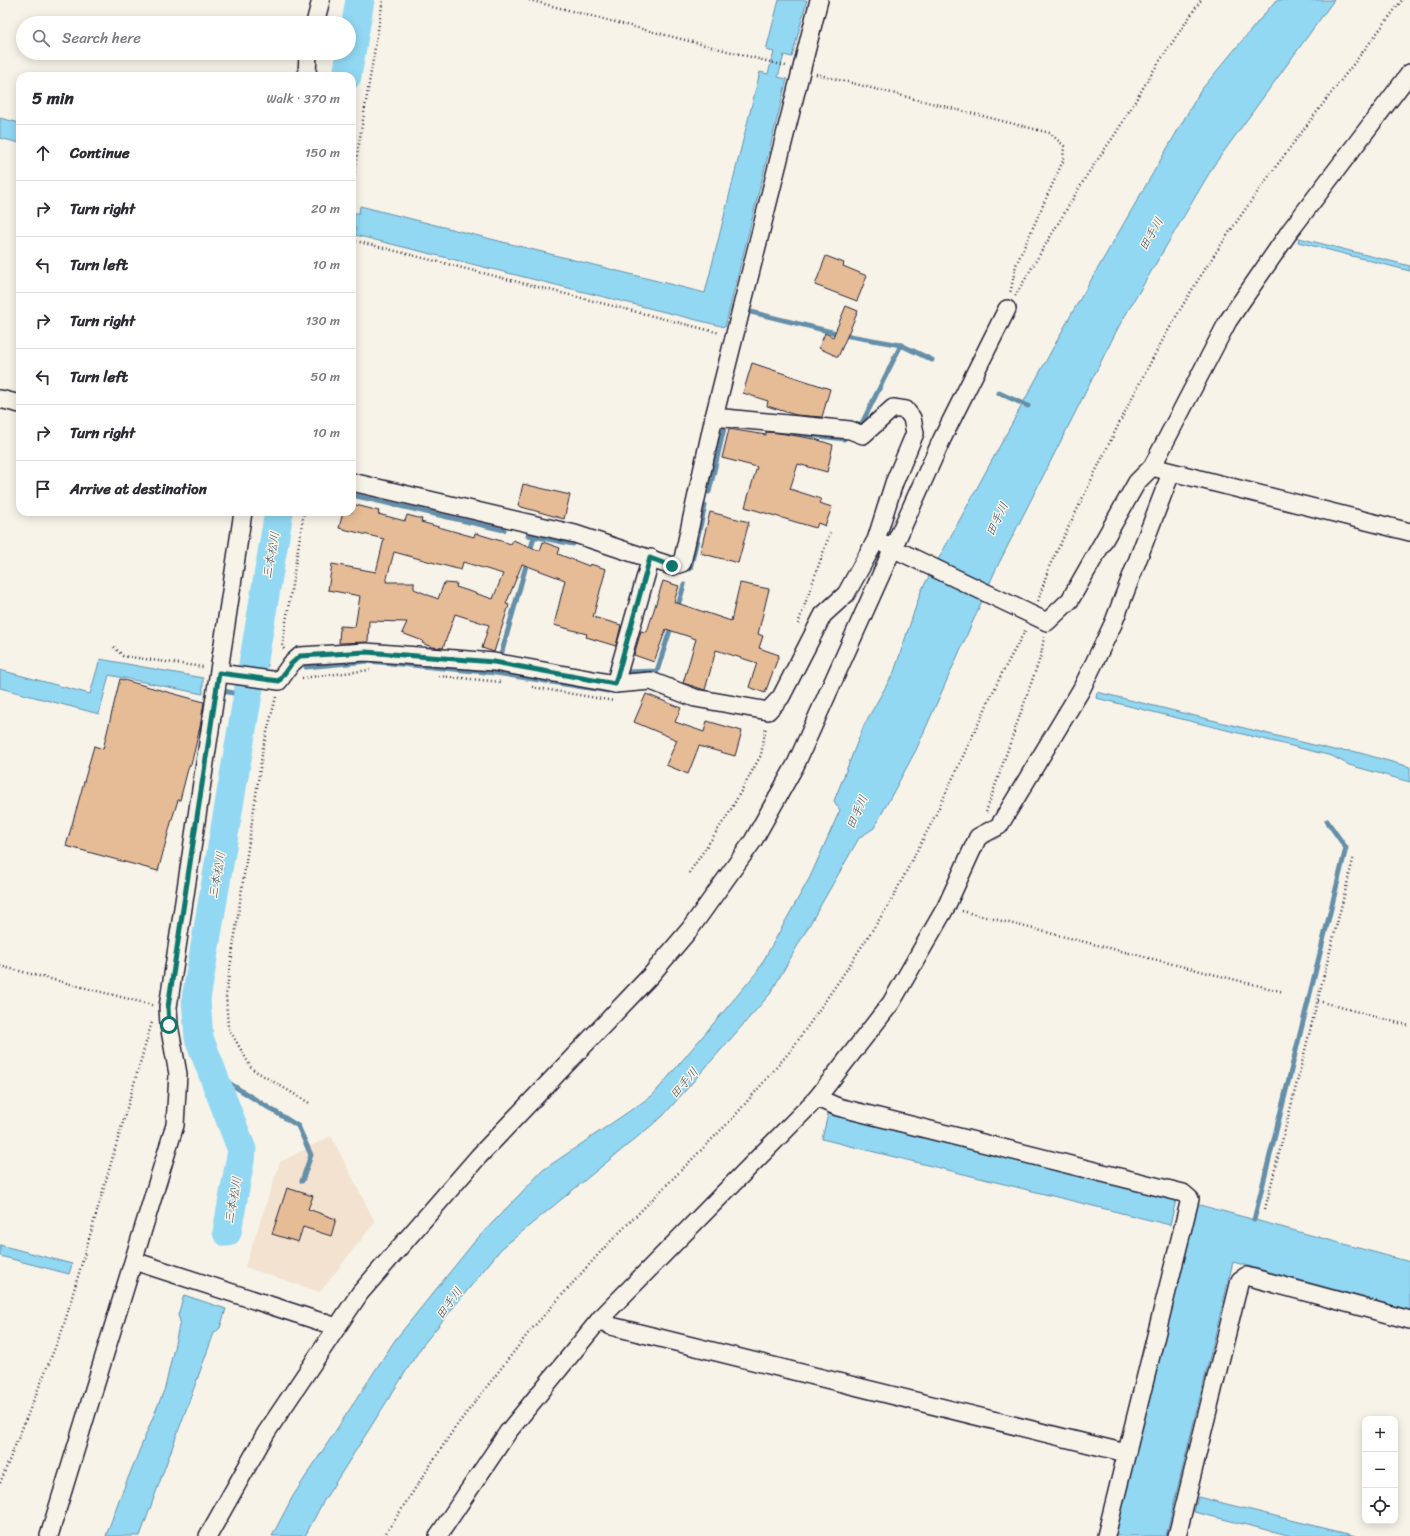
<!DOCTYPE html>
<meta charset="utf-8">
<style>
body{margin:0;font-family:Sriracha,"Klee One",sans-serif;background:#f2f2f3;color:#2b2b33}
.controls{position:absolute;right:12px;bottom:12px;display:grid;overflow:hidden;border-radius:8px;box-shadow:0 2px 10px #0003}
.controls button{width:36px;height:36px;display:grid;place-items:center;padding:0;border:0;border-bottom:1px solid #e1e1e2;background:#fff;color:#2b2b33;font:20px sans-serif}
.stop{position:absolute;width:12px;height:12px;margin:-9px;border:3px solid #0f766e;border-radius:50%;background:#fff}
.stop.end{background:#0f766e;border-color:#fff;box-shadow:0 1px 4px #0008}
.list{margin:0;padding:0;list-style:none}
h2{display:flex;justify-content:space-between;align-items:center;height:52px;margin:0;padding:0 16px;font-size:17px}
h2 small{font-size:13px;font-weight:400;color:#7c7c81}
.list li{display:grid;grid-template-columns:26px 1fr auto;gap:12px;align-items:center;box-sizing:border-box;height:56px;padding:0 16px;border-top:1px solid #e1e1e2}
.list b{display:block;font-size:15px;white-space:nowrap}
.list em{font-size:13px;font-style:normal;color:#7c7c81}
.icon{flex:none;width:22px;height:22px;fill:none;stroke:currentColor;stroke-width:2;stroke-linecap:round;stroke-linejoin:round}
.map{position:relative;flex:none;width:1410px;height:1536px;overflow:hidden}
.search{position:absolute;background:#fff;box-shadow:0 2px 10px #0003;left:16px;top:16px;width:340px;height:44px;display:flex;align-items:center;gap:10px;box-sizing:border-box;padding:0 14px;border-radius:22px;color:#7c7c81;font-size:15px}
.panel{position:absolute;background:#fff;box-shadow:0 2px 10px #0003;left:16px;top:72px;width:340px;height:444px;border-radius:12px}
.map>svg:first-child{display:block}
.built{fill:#f2e2cf}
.water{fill:#92d8f3;stroke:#658fa9}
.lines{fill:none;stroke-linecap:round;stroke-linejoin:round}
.stream{stroke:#658fa9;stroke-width:5}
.river{stroke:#92d8f3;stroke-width:29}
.building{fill:#e6bc96;stroke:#22223b;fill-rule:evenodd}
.minor-casing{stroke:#22223b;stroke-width:20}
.path{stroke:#22223b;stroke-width:2.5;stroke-dasharray:1 3;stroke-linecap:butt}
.minor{stroke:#f7f3e8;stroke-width:17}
.route{stroke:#0f766e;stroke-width:5}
.labels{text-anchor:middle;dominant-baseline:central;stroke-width:3;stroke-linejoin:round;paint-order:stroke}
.water-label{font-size:12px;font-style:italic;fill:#3e5069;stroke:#f7f3e8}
</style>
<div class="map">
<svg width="1410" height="1536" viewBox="0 0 1410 1536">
<rect width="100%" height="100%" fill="#f7f3e8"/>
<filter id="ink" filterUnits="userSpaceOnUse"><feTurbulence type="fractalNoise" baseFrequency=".025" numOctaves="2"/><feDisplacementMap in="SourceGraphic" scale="8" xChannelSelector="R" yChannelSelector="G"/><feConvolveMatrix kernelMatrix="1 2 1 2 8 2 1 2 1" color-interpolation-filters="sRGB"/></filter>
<g filter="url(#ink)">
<!-- built -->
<path class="built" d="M 331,1136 L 375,1222 L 320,1292 L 245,1267 L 280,1162 Z"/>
<!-- water -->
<g class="water">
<path d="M 779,0 L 807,0 L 792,57 L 784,55 L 778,77 L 787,79 L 725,327 L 355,235 L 356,228 L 352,227 L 354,213 L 359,213 L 360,206 L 705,293 L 760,72 L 768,74 L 774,52 L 766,50 Z"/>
<path d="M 1276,0 L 1334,0 L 1214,165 L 1119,326 L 996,569 L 916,750 L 874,828 L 859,838 L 770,994 L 663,1116 L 501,1249 L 422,1346 L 323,1502 L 305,1536 L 272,1536 L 293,1496 L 395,1340 L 475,1241 L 543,1170 L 653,1095 L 757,972 L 810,877 L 840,810 L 834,801 L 864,725 L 894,672 L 921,591 L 1072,313 L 1201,90 Z"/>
<path d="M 0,118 L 20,123 L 20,143 L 0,138 Z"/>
<path d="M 1299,238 L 1410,266 L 1410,271 L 1298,242 Z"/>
<path d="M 100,659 L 203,678 L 203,694 L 109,675 L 99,714 L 0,688 L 0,670 L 90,694 Z"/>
<path d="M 1097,692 L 1334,750 L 1353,751 L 1410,767 L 1410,782 L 1349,765 L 1332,756 L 1096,698 Z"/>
<path d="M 828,1114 L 1176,1200 L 1170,1225 L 822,1139 Z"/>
<path d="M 1196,1204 L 1410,1262 L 1410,1310 L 1233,1262 L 1166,1536 L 1114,1536 Z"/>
<path d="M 0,1245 L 72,1264 L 69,1274 L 0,1256 Z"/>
<path d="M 184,1295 L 226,1309 L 220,1328 L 214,1333 L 140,1536 L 106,1536 L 119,1500 L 165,1388 L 180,1321 L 178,1315 Z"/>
<path d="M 1198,1497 L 1356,1536 L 1292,1536 L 1194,1512 Z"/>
</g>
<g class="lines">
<!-- stream -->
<g class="stream">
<path d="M 751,312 L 844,335 L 901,345 L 932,360"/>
<path d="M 999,393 L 1028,406"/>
<path d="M 861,425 L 901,345"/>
<path d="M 795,433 L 844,439"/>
<path d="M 709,492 L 725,424 L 728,424"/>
<path d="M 352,495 L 504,530"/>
<path d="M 528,535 L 573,544"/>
<path d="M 690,569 L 705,506"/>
<path d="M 677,609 L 684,585"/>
<path d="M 501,655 L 534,537"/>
<path d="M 253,665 L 266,665"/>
<path d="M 306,667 L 368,661 L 496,673 L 608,691"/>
<path d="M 628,672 L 657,671 L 672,624"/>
<path d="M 224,691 L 247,696"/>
<path d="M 213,1073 L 298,1126 L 311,1155 L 302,1181"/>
<path d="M 1254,1220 L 1346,848 L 1327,821"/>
</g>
<!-- river -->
<g class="river">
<path d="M 347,76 L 360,0"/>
<path d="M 227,1232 L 242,1150 L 199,1038 L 196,999 L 279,512"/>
</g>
</g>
<!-- building -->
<g class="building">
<path d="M 826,256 L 844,263 L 843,266 L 867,276 L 857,301 L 815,285 Z"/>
<path d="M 846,306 L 858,311 L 838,357 L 819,348 L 825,333 L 833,337 Z"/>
<path d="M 752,363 L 830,389 L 822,417 L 796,415 L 767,406 L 768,401 L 743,393 Z"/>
<path d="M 729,429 L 766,435 L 766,432 L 779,433 L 815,439 L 833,445 L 827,472 L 798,464 L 790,489 L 821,499 L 819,503 L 832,507 L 825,526 L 818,523 L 816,528 L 745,507 L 757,467 L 722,458 Z"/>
<path d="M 523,484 L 570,495 L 564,519 L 518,506 Z"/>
<path d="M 352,504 L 379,511 L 378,514 L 405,521 L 407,515 L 422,519 L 421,522 L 474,537 L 475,533 L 511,544 L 513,540 L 540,551 L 543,542 L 560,548 L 558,554 L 589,566 L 590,564 L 606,569 L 593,617 L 621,625 L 616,646 L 586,637 L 587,634 L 554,625 L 565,580 L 522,564 L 506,604 L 509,605 L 494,652 L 482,648 L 489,625 L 455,614 L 443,648 L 432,647 L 422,643 L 423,641 L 402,633 L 407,622 L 369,621 L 368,642 L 339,643 L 340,626 L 355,627 L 360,596 L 328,590 L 332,564 L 376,572 L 384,539 L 339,528 L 343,512 L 352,512 ZM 394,552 L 461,570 L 463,562 L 503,574 L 493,599 L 456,587 L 457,584 L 444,583 L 438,599 L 414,589 L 414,582 L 386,582 Z"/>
<path d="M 710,512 L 749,522 L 738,563 L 700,553 Z"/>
<path d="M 663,581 L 679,586 L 674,602 L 731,621 L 740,583 L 769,589 L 758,634 L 763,636 L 759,648 L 779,655 L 765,693 L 749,687 L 757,663 L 716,650 L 705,690 L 683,683 L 696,639 L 666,629 L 654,662 L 634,655 L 641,631 L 647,632 Z"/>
<path d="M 120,679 L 204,702 L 200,727 L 191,765 L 189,765 L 180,800 L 178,800 L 172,819 L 158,871 L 66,846 L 94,746 L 103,749 Z"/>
<path d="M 646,694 L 681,708 L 675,722 L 704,732 L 707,721 L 742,731 L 735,756 L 699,746 L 688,774 L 666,765 L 677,740 L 634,722 Z"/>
<path d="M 287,1188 L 313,1196 L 308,1209 L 336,1219 L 331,1236 L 303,1227 L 298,1242 L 272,1234 Z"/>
</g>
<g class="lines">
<defs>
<g id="minor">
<path d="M 315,23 L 321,0"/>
<path d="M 307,76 L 308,53"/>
<path d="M 0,399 L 20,404"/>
<path d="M 1152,467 L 1228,321 L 1290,231 L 1410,73"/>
<path d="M 352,482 L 575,534 L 672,566 L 682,563 L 714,417 L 819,0"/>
<path d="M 884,544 L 1047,622 L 1070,600 L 1137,482 L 1152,467 L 1410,532"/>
<path d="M 219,673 L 279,681 L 291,664 L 300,656 L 366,652 L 494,662 L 615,684 L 651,681 L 695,698 L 768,711 L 781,697 L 823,615 L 846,594 L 876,540 L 894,483 L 915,433 L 912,418 L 906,410 L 893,408 L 863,435 L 850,430 L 714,417"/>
<path d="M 615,684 L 651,558"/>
<path d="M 817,1098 L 838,1107 L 1183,1193 L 1190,1199 L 1106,1536"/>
<path d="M 134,1261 L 337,1327"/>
<path d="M 600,1319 L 611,1326 L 1126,1453"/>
<path d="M 49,1536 L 175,1125 L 178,1074 L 169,1025 L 168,1007 L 243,512"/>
<path d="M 208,1536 L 266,1433 L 360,1293 L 479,1156 L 651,975 L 690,929 L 753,841 L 796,764 L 942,439 L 1007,309"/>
<path d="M 438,1536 L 508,1432 L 600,1319 L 817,1098 L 891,1003 L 946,907 L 978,837 L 999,826 L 1081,690 L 1113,624 L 1171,473"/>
<path d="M 1177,1536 L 1240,1280 L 1246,1276 L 1410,1320"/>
</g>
</defs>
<!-- minor casing -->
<use href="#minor" class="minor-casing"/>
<!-- path -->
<g class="path">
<path d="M 529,0 L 786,66"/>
<path d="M 816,74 L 1050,133 L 1064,146 L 1063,161 L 1016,265 L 1010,294"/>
<path d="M 352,204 L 355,167 L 383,0"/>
<path d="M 352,240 L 720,333"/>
<path d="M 1015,296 L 1087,175 L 1116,133 L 1155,68 L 1201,0"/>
<path d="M 1038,601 L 1049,567 C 1099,466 1147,358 1209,263 C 1268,172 1337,87 1402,0"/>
<path d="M 798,624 L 830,533"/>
<path d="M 114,647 L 123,656 L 203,667"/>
<path d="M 284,649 L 282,646 L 304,512"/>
<path d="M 439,676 L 502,682"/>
<path d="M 302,678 L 370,670"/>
<path d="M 532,687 L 614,701"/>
<path d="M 276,697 L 263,748 L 226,995 L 228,1027 L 252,1069 L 311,1104"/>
<path d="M 986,812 L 1041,655 L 1044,637"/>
<path d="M 689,873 L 729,813 L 761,755 L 766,726"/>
<path d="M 962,911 L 1284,992"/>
<path d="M 0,966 L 152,1005"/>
<path d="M 1318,1001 L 1410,1026"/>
<path d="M 1265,1209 L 1354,856"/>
<path d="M 0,1483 L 63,1328 L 152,1022"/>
<path d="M 384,1536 L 454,1429 L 530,1331 L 604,1248 L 733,1118 L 792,1049 L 841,978 L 890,903 L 936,814 L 1002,673 L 1026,629"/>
</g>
<!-- minor -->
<use href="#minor" class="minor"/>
</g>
</g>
<g class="lines" filter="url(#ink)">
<!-- route -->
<path class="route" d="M 169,1025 L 168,1007 L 219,673 L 279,681 L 291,664 L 300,656 L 366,652 L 494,662 L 615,684 L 650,558 L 672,566"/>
</g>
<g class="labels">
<!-- water labels -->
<g class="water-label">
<text transform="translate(1151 234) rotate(-60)">田手川</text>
<text transform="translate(997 519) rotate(-64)">田手川</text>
<text transform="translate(271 555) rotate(-80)">三本松川</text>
<text transform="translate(857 812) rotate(-66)">田手川</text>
<text transform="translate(217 875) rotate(-80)">三本松川</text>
<text transform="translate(684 1083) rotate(-49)">田手川</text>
<text transform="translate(233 1200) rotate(-80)">三本松川</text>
<text transform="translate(449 1303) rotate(-54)">田手川</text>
</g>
</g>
</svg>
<div class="controls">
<button>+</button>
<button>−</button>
<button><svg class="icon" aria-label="locate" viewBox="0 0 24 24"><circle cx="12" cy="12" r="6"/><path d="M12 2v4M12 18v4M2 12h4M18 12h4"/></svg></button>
</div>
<div class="stop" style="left:169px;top:1025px"></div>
<div class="stop end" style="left:672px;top:566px"></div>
<div class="search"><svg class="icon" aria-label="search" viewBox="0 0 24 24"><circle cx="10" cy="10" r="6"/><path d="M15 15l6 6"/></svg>Search here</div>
<section class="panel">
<h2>5 min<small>Walk · 370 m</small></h2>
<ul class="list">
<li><svg class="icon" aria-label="ahead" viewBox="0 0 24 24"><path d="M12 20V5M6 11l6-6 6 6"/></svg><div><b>Continue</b></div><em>150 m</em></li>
<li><svg class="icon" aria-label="right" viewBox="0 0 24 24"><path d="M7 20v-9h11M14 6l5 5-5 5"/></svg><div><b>Turn right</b></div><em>20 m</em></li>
<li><svg class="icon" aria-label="left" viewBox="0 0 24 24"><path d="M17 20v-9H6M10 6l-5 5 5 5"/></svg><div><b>Turn left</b></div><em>10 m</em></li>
<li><svg class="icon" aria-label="right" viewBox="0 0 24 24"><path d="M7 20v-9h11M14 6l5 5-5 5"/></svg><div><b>Turn right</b></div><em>130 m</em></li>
<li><svg class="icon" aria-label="left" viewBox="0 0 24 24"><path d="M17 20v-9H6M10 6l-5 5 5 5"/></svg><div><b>Turn left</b></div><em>50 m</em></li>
<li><svg class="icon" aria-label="right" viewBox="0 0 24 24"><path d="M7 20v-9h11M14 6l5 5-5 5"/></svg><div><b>Turn right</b></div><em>10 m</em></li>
<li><svg class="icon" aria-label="arrive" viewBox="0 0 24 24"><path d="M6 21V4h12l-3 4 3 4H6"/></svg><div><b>Arrive at destination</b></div></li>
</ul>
</section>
</div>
